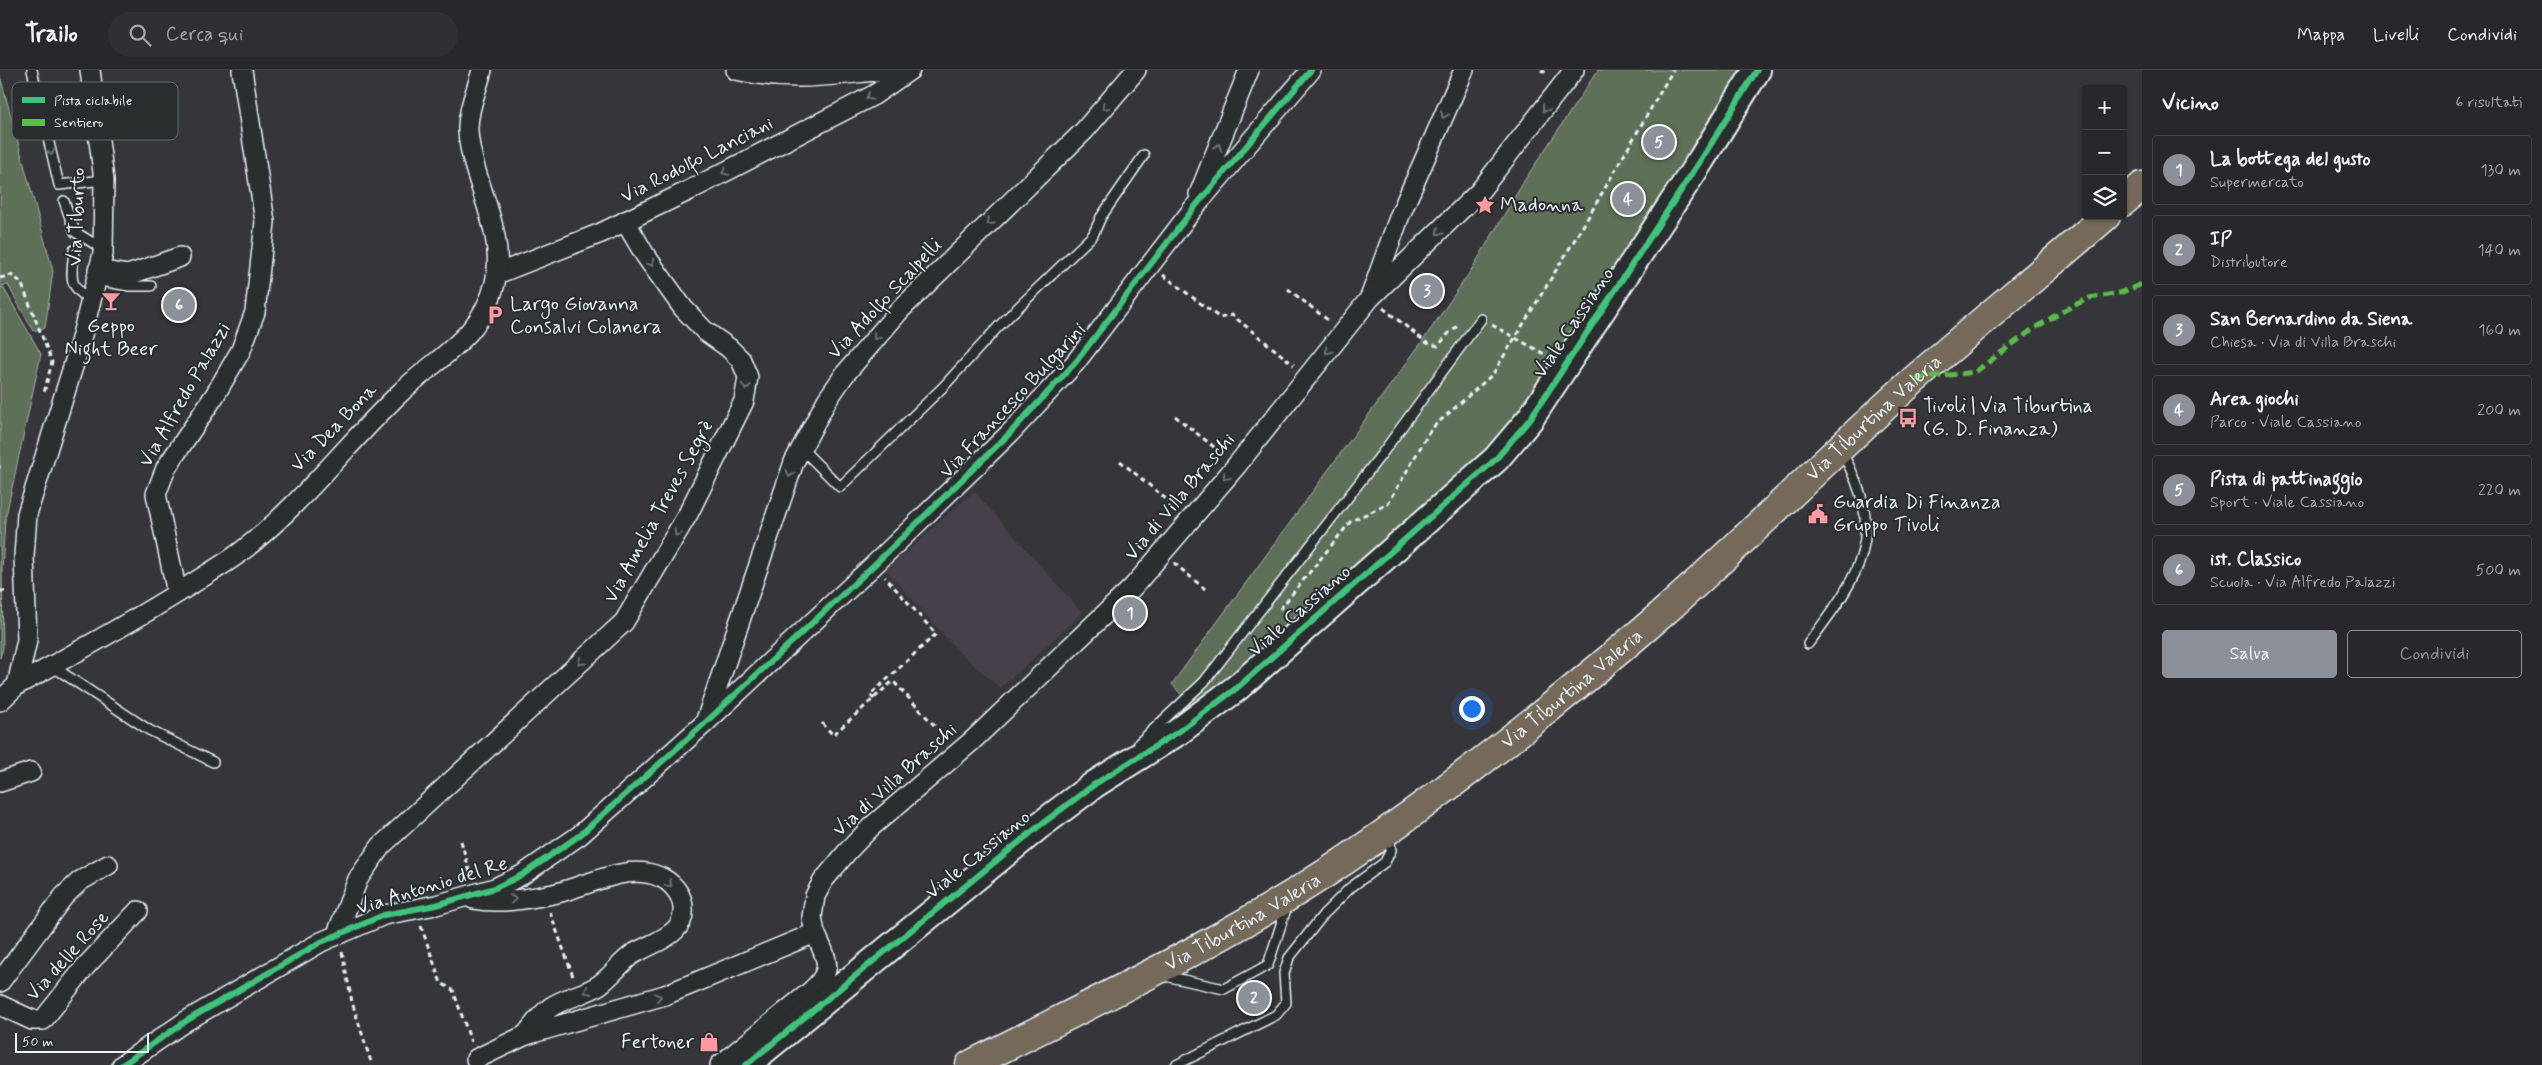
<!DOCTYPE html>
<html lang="it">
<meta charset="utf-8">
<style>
body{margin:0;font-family:Mynerve,sans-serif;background:#303034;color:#f1f3f6}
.controls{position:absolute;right:15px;top:15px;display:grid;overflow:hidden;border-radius:5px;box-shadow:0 1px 4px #0004}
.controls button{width:45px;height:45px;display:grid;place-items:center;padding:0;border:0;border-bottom:1px solid #444448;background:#28282c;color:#f1f3f6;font:25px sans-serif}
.scale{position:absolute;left:15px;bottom:12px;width:134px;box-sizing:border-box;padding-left:5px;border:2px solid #e8f1f8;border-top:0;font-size:14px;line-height:18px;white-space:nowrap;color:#e8f1f8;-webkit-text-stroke:4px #2a2d2e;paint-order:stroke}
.you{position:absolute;left:1471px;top:638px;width:18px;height:18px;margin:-12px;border:4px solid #fff;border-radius:50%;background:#1a73e8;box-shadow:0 0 0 8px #1a73e833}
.badge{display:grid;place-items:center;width:32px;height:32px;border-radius:50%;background:#8c9099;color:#fff;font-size:16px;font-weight:700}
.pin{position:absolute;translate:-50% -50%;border:2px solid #fff;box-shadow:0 1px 5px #0006}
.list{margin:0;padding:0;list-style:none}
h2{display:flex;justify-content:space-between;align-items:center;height:65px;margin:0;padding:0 20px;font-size:21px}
h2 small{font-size:16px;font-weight:400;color:#a5a6a9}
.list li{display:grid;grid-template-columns:32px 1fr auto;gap:15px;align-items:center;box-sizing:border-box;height:70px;margin:0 10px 10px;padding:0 10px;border:1px solid #444448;border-radius:5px}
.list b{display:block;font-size:19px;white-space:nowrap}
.list p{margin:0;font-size:16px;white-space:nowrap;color:#a5a6a9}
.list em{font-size:16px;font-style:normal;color:#a5a6a9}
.actions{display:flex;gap:10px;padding:15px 20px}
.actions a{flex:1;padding:11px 0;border:1px solid #8c9099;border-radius:5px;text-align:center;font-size:18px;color:#8c9099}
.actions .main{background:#8c9099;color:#fff}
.icon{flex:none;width:28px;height:28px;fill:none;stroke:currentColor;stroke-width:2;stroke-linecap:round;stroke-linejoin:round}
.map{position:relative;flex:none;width:2142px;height:995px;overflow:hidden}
header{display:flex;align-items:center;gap:30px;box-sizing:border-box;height:70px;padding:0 25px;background:#28282c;border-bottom:1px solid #444448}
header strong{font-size:24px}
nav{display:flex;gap:28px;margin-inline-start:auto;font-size:18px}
.search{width:350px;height:45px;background:#303034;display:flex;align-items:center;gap:12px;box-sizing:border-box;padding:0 18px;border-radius:28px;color:#a5a6a9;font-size:19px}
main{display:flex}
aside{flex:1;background:#28282c}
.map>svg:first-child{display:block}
.built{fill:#454149}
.green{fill:#5f7058;stroke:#a4b0a8}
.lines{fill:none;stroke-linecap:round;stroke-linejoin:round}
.lane-casing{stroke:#e8f1f8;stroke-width:12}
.street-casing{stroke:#e8f1f8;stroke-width:22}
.secondary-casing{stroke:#e8f1f8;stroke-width:30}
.primary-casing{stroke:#e8f1f8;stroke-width:31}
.path{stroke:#e8f1f8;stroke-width:3;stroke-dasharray:5 4;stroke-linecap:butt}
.lane{stroke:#2a2d2e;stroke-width:9}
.street{stroke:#2a2d2e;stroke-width:19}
.secondary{stroke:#2a2d2e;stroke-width:26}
.primary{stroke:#746a5a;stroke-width:28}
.quiet{stroke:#5cbc4b;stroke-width:5;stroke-dasharray:10 5;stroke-linecap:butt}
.cycleway-casing{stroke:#2a2d2e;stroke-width:9}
.cycleway{stroke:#40c37c;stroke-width:6}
.oneway{stroke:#6c7275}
.labels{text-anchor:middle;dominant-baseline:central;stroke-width:4;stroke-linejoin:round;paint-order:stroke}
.street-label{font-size:20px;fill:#e8f1f8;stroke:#2a2d2e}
.poi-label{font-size:20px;fill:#e8f1f8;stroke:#2a2d2e;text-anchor:start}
.key{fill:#2a2d2e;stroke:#63686b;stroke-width:1}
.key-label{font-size:14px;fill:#e8f1f8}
</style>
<header>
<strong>Trailo</strong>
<div class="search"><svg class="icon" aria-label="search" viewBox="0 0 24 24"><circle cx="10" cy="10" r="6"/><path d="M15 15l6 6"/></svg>Cerca qui</div>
<nav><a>Mappa</a><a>Livelli</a><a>Condividi</a></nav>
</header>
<main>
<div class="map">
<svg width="2142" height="995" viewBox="0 0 2142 995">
<rect width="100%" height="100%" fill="#36363a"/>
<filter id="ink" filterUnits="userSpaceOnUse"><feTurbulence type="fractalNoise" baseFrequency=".02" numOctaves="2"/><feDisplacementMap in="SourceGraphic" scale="10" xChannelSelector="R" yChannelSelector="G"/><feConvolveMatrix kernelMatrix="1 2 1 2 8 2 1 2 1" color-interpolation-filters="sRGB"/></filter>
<g filter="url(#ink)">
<!-- built -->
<path class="built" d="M 974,421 L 1083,543 L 1000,618 L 957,580 L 886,500 Z"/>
<!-- green -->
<g class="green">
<path d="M 1598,0 L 1745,0 L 1672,117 L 1592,229 L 1510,361 L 1194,639 L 1172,614 L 1424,269 L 1470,202 L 1526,108 Z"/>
<path d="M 0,6 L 53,201 L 45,258 L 33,261 L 8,215 L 0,216 Z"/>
<path d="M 3,217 L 41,284 L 5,450 L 2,500 L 3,578 L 0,588 L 0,218 Z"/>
</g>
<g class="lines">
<defs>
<g id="lane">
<path d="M 32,0 L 59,115 L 104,110"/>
<path d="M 64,131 L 75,162 L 103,179"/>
<path d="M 74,180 C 72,205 66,216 91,230"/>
<path d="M 96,210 L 129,216 L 151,216"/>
<path d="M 801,378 L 840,417 L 943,317 L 999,256 L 1093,165 L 1101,147 L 1144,85"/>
<path d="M 1808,574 C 1861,504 1889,464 1841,381"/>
<path d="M 52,596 L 149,660 L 213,692"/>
<path d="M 1139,673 L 1204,612 L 1381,385 L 1481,249"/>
<path d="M 1161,905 L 1224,919 L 1268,895 L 1287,836"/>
<path d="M 1176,995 L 1276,945 L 1286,933 L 1284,903 L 1289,888 L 1324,844 L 1350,818 L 1385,792 L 1391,780 L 1389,764"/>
</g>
<g id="street">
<path d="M 736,0 C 794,13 829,5 886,0"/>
<path d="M 1199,124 L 1249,0"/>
<path d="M 98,200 L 128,205 L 180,187"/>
<path d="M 497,204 L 601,163 L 688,121 L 874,25 L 910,0"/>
<path d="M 1371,225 L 1400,145 L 1464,0"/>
<path d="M 177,523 L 156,424 L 166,398 L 215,325 L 241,280 L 255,242 L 265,152 L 242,0"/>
<path d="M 17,615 L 27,570 L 24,486 L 27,444 L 77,284 L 103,184 L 104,110 L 90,0"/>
<path d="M 0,631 L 17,615 C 74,584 130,553 184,519 C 203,506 224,495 242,481 C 300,436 346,375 399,324 C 436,288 482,267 495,213 C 507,161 472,113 468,62 C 467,41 477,20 482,0"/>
<path d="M 706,650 L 794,392 L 827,330 L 845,304 L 900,240 L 1084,61 L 1136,0"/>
<path d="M 0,712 L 31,702"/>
<path d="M 473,829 C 498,834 528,829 553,824 C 586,817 626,792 660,807 C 670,811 679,821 682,831 C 690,865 655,871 633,884 C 620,893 612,906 599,915 C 584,925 566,927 551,937 C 541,944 533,955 526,965 L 665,925 L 815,863 C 827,889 835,900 811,921 L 720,995"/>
<path d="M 815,863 L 812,847 L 815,826 L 823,811 L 847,782 L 871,757 L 972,671 L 1133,517 L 1237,395 L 1370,228 L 1479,122 L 1574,0"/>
<path d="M 337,864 L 358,809 L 381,776 L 624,552 L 688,444 L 744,331 L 748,307 L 741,290 L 729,278 L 705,261 L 683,238 L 645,185 L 625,151"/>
<path d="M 0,912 L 64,826 L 80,811 L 108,795"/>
<path d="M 0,935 L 32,950 L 43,950 L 85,897 L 138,841"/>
<path d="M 476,989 L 526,965"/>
<path d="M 122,995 L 186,951 L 321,872 L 384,845 L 436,835 L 495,818 L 522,805 L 580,765 L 705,653 L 874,495 L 1010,363 L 1075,293 L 1193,139 L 1311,0"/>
</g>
<path id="secondary" d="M 746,995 L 1039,756 L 1095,714 L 1178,662 L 1238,617 L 1496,389 L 1530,349 L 1701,90 L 1757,0"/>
<g id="primary">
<path d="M 2123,132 L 2142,116"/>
<path id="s1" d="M 970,995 C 1097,930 1228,870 1347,789 C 1454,716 1565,628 1663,543 C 1749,467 1830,385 1915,309 C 1978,254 2043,201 2106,146"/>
</g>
</defs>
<!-- lane casing -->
<use href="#lane" class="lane-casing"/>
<!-- street casing -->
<use href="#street" class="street-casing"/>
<!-- secondary casing -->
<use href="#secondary" class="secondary-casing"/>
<!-- primary casing -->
<use href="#primary" class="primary-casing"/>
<!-- path -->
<g class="path">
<path d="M 1541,0 L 1548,4"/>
<path d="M 1163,205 L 1220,248 L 1232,245 L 1294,295"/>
<path d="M 0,208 L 11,205 L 21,212 L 52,292 L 44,323"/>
<path d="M 1288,219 L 1329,251"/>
<path d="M 1383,238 L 1427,273 L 1438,276 L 1449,263 L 1460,254"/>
<path d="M 1492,255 L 1548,286"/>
<path d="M 1175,346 L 1224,385"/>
<path d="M 1120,391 L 1177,438"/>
<path d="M 0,397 L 1,397"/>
<path d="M 1174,493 L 1205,519"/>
<path d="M 0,521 L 6,521"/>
<path d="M 1280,539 L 1351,451 L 1388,434 L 1431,359 L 1493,304 L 1586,151 L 1673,0"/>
<path d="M 874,629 L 870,625 L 936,564 L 885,507"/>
<path d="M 822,653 L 833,665 L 893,611 L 947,669"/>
<path d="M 461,771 L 471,806"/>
<path d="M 550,842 L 574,909"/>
<path d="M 421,856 L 441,913 L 453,920 L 471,972"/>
<path d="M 342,882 L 352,932 L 372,995"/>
</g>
<!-- lane -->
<use href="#lane" class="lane"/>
<!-- street -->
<use href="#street" class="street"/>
<!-- secondary -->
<use href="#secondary" class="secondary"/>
<!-- primary -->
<use href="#primary" class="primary"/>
<!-- quiet -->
<path class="quiet" d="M 1916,309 L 1975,302 L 2033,259 L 2065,240 L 2089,228 L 2120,223 L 2142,214"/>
<defs>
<g id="cycleway">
<path d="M 122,995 L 186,951 L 321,872 L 384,845 L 436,835 L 495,818 L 522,805 L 580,765 L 705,653 L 874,495 L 1010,363 L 1075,293 L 1193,139 L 1311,0"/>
<path d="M 746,995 L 1039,756 L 1095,714 L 1178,662 L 1238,617 L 1496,389 L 1530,349 L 1701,90 L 1757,0"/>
</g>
</defs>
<!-- cycleway casing -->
<use href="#cycleway" class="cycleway-casing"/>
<!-- cycleway -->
<use href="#cycleway" class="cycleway"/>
</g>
<!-- one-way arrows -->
<defs><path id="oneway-chevron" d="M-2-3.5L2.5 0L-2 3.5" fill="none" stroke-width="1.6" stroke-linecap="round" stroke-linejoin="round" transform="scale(1.25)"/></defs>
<g class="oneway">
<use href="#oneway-chevron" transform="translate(869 27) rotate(152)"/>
<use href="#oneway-chevron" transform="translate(1105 37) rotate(132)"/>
<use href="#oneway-chevron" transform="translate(1545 39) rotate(127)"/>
<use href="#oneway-chevron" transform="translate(1444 45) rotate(114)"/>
<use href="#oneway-chevron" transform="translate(1218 77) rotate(-68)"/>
<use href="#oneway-chevron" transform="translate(51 82) rotate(77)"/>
<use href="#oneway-chevron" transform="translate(725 102) rotate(153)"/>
<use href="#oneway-chevron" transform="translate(990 152) rotate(136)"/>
<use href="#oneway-chevron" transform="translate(1439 162) rotate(137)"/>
<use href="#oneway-chevron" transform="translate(651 193) rotate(55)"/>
<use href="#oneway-chevron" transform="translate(876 267) rotate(130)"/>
<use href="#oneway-chevron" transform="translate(1328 281) rotate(129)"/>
<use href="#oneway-chevron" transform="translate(746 317) rotate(98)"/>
<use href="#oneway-chevron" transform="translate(790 404) rotate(109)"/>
<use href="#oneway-chevron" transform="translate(1226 407) rotate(130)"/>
<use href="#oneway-chevron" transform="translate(677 463) rotate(122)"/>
<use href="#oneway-chevron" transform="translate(581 592) rotate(138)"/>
<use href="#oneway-chevron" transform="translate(669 814) rotate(41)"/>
<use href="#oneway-chevron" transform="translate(513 829) rotate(-7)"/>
<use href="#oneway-chevron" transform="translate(587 921) rotate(154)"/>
<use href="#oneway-chevron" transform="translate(658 927) rotate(-15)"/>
</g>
</g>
<!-- icons -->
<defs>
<symbol id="sight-bare" viewBox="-9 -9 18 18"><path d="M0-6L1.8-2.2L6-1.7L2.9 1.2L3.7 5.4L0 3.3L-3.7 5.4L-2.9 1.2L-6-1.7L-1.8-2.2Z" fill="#ff9aa2" stroke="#2a2d2e" stroke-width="2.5" paint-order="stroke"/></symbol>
<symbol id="bar-bare" viewBox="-9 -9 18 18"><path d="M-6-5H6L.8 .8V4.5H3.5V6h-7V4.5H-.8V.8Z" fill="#ff9aa2" stroke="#2a2d2e" stroke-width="2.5" paint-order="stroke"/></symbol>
<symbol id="parking-bare" viewBox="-9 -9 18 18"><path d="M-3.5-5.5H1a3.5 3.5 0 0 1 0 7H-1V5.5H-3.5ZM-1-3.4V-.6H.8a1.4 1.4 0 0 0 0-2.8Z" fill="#ff9aa2" stroke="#2a2d2e" stroke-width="2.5" paint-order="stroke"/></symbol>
<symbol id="bus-bare" viewBox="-9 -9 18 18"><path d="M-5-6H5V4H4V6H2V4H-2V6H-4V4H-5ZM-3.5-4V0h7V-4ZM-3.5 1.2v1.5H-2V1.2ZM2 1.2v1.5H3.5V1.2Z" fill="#ff9aa2" stroke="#2a2d2e" stroke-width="2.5" paint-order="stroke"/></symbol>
<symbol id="civic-bare" viewBox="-9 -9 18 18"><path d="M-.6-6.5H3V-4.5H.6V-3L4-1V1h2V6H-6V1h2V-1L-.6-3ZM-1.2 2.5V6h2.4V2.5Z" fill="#ff9aa2" stroke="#2a2d2e" stroke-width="2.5" paint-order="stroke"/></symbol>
<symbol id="shop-bare" viewBox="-9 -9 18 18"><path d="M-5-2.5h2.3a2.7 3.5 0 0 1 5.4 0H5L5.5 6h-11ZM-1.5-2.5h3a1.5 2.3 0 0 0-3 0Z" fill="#ff9aa2" stroke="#2a2d2e" stroke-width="2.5" paint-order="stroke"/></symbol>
</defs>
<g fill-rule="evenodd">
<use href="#sight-bare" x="1471" y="121" width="28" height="28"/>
<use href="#bar-bare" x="97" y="217" width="28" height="28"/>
<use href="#parking-bare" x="481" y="231" width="28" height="28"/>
<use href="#bus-bare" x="1894" y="334" width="28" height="28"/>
<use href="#civic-bare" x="1804" y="430" width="28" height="28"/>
<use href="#shop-bare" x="695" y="958" width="28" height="28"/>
</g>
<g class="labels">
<!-- street labels -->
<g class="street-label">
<text transform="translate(697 90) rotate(-27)">Via Rodolfo Lanciani</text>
<text transform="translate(77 147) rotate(-88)">Via Tiburto</text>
<text transform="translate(885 229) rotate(-47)">Via Adolfo Scalpelli</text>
<text transform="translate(1574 253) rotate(-56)">Viale Cassiano</text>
<text transform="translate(185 325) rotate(-60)">Via Alfredo Palazzi</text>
<text transform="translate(1013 331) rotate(-47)">Via Francesco Bulgarini</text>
<text stroke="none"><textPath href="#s1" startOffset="1118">Via Tiburtina Valeria</textPath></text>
<text transform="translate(334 358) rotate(-46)">Via Dea Bona</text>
<text transform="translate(1180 427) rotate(-50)">Via di Villa Braschi</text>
<text transform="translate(659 442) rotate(-61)">Via Amelia Treves Segrè</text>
<text transform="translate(1300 541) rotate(-41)">Viale Cassiano</text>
<text stroke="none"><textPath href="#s1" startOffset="712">Via Tiburtina Valeria</textPath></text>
<text transform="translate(895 710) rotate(-42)">Via di Villa Braschi</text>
<text transform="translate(978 785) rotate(-39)">Viale Cassiano</text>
<text transform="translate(432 816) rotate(-17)">Via Antonio del Re</text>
<text stroke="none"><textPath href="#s1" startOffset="308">Via Tiburtina Valeria</textPath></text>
<text transform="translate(68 886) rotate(-48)">Via delle Rose</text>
</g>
<!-- poi labels -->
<g class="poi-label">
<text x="1500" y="135">Madonna</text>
<text x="510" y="234">Largo Giovanna<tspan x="510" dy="23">Consalvi Colanera</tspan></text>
<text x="111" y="256" text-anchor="middle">Geppo<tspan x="111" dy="23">Night Beer</tspan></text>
<text x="1923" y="336">Tivoli | Via Tiburtina<tspan x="1923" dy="23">(G. D. Finanza)</tspan></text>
<text x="1833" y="432">Guardia Di Finanza<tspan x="1833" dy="23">Gruppo Tivoli</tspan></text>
<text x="694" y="972" text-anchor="end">Fertoner</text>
</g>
</g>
<!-- legend -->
<rect x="12" y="12" width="166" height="58" rx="8" class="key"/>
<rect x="22" y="27" width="23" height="6" fill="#40c37c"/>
<rect x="22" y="49" width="23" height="7" fill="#5cbc4b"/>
<g class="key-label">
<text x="54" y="35">Pista ciclabile</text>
<text x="54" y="57">Sentiero</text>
</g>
</svg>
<div class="controls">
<button>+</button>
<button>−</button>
<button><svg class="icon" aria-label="layers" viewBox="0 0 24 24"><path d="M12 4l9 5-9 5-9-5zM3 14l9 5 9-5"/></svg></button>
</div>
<div class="scale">50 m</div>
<div class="you"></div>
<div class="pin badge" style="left:1130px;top:543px">1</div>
<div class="pin badge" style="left:1254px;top:928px">2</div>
<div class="pin badge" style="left:1427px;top:221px">3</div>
<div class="pin badge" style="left:1628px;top:129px">4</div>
<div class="pin badge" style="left:1659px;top:72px">5</div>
<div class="pin badge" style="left:179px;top:235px">6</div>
</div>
<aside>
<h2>Vicino<small>6 risultati</small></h2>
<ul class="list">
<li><span class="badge">1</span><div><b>La bottega del gusto</b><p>Supermercato</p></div><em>130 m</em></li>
<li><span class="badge">2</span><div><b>IP</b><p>Distributore</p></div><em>140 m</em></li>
<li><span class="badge">3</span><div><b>San Bernardino da Siena</b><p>Chiesa · Via di Villa Braschi</p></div><em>160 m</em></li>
<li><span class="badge">4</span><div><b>Area giochi</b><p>Parco · Viale Cassiano</p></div><em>200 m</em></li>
<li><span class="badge">5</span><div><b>Pista di pattinaggio</b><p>Sport · Viale Cassiano</p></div><em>220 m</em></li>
<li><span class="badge">6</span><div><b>ist. Classico</b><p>Scuola · Via Alfredo Palazzi</p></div><em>500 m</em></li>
</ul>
<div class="actions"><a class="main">Salva</a><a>Condividi</a></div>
</aside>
</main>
